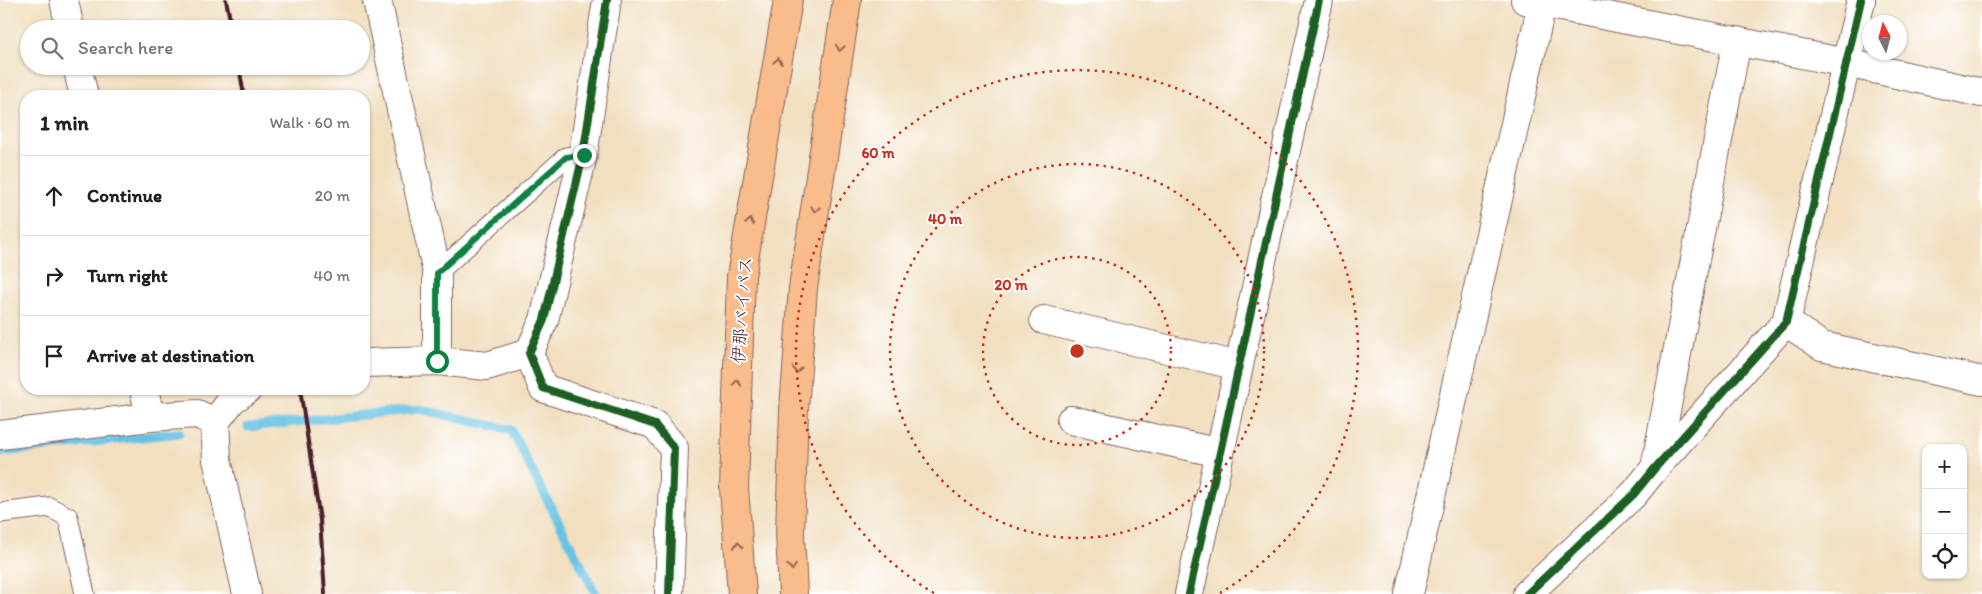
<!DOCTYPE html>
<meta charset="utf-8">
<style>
body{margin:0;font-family:Itim,"Klee One",sans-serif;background:#f2f2f2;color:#202124}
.controls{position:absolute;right:15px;bottom:15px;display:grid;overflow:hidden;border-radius:10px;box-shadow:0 1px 4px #0004}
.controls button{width:45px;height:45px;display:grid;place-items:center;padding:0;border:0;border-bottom:1px solid #e0e0e0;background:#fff;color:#202124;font:25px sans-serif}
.compass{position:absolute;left:1862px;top:15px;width:45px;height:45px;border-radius:50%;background:#fff;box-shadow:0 1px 4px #0004;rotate:354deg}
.stop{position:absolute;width:15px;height:15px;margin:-11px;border:4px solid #0b8043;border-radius:50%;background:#fff}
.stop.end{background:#0b8043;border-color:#fff;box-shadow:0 1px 5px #0008}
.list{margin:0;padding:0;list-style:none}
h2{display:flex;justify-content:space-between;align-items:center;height:65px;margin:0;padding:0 20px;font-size:21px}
h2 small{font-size:16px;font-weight:400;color:#757577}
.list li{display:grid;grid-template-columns:32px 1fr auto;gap:15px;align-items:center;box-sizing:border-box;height:80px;padding:0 20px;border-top:1px solid #e0e0e0}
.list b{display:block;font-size:19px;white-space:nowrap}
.list em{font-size:16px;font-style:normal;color:#757577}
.icon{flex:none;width:28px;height:28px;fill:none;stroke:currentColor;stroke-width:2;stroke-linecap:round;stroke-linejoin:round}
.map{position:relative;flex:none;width:1982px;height:594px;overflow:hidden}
.search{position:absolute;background:#fff;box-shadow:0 1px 4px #0004;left:20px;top:20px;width:350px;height:55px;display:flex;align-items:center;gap:12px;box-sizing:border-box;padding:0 18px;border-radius:28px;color:#757577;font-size:19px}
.panel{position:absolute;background:#fff;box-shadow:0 1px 4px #0004;left:20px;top:90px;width:350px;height:305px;border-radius:20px}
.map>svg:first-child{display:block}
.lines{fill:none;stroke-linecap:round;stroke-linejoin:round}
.stream{stroke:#66c2e4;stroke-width:9}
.service-casing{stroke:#84625f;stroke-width:21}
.minor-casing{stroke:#84625f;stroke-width:30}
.trunk-casing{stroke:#84625f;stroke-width:30}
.service{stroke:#fff;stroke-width:19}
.minor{stroke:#fff;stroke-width:28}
.trunk{stroke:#f9bc8a;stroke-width:28}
.rail{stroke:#4a1f2b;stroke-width:4}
.cycleway-casing{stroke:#fff;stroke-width:11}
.cycleway{stroke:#1b5e20;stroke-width:8}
.oneway{stroke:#996656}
.route{stroke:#0b8043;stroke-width:6}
.ring{fill:none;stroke:#c8321e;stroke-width:2.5;stroke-dasharray:2.5 5}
.labels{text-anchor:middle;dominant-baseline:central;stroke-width:4;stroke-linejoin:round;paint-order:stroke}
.street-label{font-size:18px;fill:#4a1f2b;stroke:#fff}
.centre{fill:#c8321e;stroke:#fff;stroke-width:2.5}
.ring-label{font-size:15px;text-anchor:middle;font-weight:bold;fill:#c8321e;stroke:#fff;stroke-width:4;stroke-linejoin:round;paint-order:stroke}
</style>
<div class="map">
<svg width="1982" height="594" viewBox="0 0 1982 594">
<rect width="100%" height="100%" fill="#fff"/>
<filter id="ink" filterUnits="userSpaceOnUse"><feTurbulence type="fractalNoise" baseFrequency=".02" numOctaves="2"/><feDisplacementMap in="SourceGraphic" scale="10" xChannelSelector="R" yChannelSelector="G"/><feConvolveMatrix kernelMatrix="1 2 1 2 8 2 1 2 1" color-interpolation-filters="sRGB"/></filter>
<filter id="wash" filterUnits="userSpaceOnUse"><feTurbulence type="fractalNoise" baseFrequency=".0096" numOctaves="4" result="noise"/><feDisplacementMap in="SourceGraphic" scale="20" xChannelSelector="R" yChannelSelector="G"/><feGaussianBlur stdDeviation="1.12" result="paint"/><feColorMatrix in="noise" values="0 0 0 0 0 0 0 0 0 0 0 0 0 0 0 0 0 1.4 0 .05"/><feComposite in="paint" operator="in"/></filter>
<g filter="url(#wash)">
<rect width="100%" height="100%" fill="#f1dfc0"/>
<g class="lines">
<!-- stream -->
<g class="stream">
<path d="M 248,427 L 419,409 L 511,430 L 596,594"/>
<path d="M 0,452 L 179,433"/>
</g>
</g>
</g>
<g filter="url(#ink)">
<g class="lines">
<defs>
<g id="service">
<path d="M 437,273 L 566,157 L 583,155"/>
<path d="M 0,513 L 49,507 L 68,517 L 85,594"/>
</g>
<g id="minor">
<path d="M 64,0 L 70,29"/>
<path d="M 377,0 L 437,273 L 437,361"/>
<path d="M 607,0 L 583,155 L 544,320 L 529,353 L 543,388 L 655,425 L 674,448 L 669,594"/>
<path d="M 1525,0 L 1847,63 L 1982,93"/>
<path d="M 77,66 L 84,96"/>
<path d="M 1044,320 L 1239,366"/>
<path d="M 1786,322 L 1822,346 L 1982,381"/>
<path d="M 364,363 L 437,361 L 487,366 L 529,353"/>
<path d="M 144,389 L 150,417"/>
<path d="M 1071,420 L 1220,453"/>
<path d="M 215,422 L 217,459 L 247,594"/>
<path d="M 0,435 L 150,417 L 197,414 L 215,422 L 232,400 L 248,389"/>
<path d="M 1655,468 L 1737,41"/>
<path d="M 1189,594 L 1319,0"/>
<path d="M 1409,594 L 1542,4"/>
<path d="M 1527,594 L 1634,494 L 1655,468 L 1786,322 L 1861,0"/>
</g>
<g id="trunk">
<path d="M 742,594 L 734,488 L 741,277 L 788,0"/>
<path d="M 793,594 L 790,533 L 794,409 L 803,288 L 847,0"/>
</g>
</defs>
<!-- service casing -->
<use href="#service" class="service-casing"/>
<!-- minor casing -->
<use href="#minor" class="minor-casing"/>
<!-- trunk casing -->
<use href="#trunk" class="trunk-casing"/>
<!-- service -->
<use href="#service" class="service"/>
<!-- minor -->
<use href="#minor" class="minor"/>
<!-- trunk -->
<use href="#trunk" class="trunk"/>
<!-- rail -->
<g class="rail">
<path d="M 226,0 L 232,29"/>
<path d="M 239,66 L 244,96"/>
<path d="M 300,389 L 320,520 L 325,594"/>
</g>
<defs>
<g id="cycleway">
<path d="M 607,0 L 583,155 L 544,320 L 529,353 L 543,388 L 655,425 L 674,448 L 669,594"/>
<path d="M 1189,594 L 1319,0"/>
<path d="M 1527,594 L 1634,494 L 1655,468 L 1786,322 L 1861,0"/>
</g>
</defs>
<!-- cycleway casing -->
<use href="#cycleway" class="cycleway-casing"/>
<!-- cycleway -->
<use href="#cycleway" class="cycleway"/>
</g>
<!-- one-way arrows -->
<defs><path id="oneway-chevron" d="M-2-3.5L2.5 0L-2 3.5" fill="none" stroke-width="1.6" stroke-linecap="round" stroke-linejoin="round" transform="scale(1.25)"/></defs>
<g class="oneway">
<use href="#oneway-chevron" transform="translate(840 48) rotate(99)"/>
<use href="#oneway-chevron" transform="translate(778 61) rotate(-80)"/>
<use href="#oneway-chevron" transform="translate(815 209) rotate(99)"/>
<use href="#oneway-chevron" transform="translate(750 222) rotate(-80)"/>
<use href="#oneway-chevron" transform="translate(797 370) rotate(94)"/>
<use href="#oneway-chevron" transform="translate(737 383) rotate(-88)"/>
<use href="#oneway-chevron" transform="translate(738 545) rotate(-95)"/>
<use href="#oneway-chevron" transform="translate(792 567) rotate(87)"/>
</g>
</g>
<g class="lines" filter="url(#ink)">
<!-- route -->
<path class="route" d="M 437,361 L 437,273 L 566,157 L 584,155"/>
</g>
<!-- distance rings -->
<g class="ring">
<circle cx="1077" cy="351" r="94"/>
<circle cx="1077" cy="351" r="187"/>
<path d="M934 593A281 281 0 1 1 1220 593"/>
</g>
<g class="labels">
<!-- street labels -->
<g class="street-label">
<text transform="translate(742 310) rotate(-86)">伊那バイパス</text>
</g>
</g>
<circle cx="1077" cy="351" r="8" class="centre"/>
<g class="ring-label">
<text x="878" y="158">60 m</text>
<text x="945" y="224">40 m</text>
<text x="1011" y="290">20 m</text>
</g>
</svg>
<div class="controls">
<button>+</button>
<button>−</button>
<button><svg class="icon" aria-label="locate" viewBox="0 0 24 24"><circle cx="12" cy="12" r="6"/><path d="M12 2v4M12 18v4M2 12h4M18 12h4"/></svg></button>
</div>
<svg class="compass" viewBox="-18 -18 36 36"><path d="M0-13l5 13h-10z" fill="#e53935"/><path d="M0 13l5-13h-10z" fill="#757577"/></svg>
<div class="stop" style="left:437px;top:361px"></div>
<div class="stop end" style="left:584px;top:155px"></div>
<div class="search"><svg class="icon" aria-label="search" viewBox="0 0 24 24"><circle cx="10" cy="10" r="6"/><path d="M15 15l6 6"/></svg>Search here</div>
<section class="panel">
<h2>1 min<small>Walk · 60 m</small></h2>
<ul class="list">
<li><svg class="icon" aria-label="ahead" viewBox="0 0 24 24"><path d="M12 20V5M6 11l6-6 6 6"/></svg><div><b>Continue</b></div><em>20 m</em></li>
<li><svg class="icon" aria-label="right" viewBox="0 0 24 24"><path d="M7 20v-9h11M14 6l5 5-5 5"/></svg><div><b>Turn right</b></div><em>40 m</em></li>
<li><svg class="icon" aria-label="arrive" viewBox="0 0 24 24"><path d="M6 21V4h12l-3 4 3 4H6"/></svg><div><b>Arrive at destination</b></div></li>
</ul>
</section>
</div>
